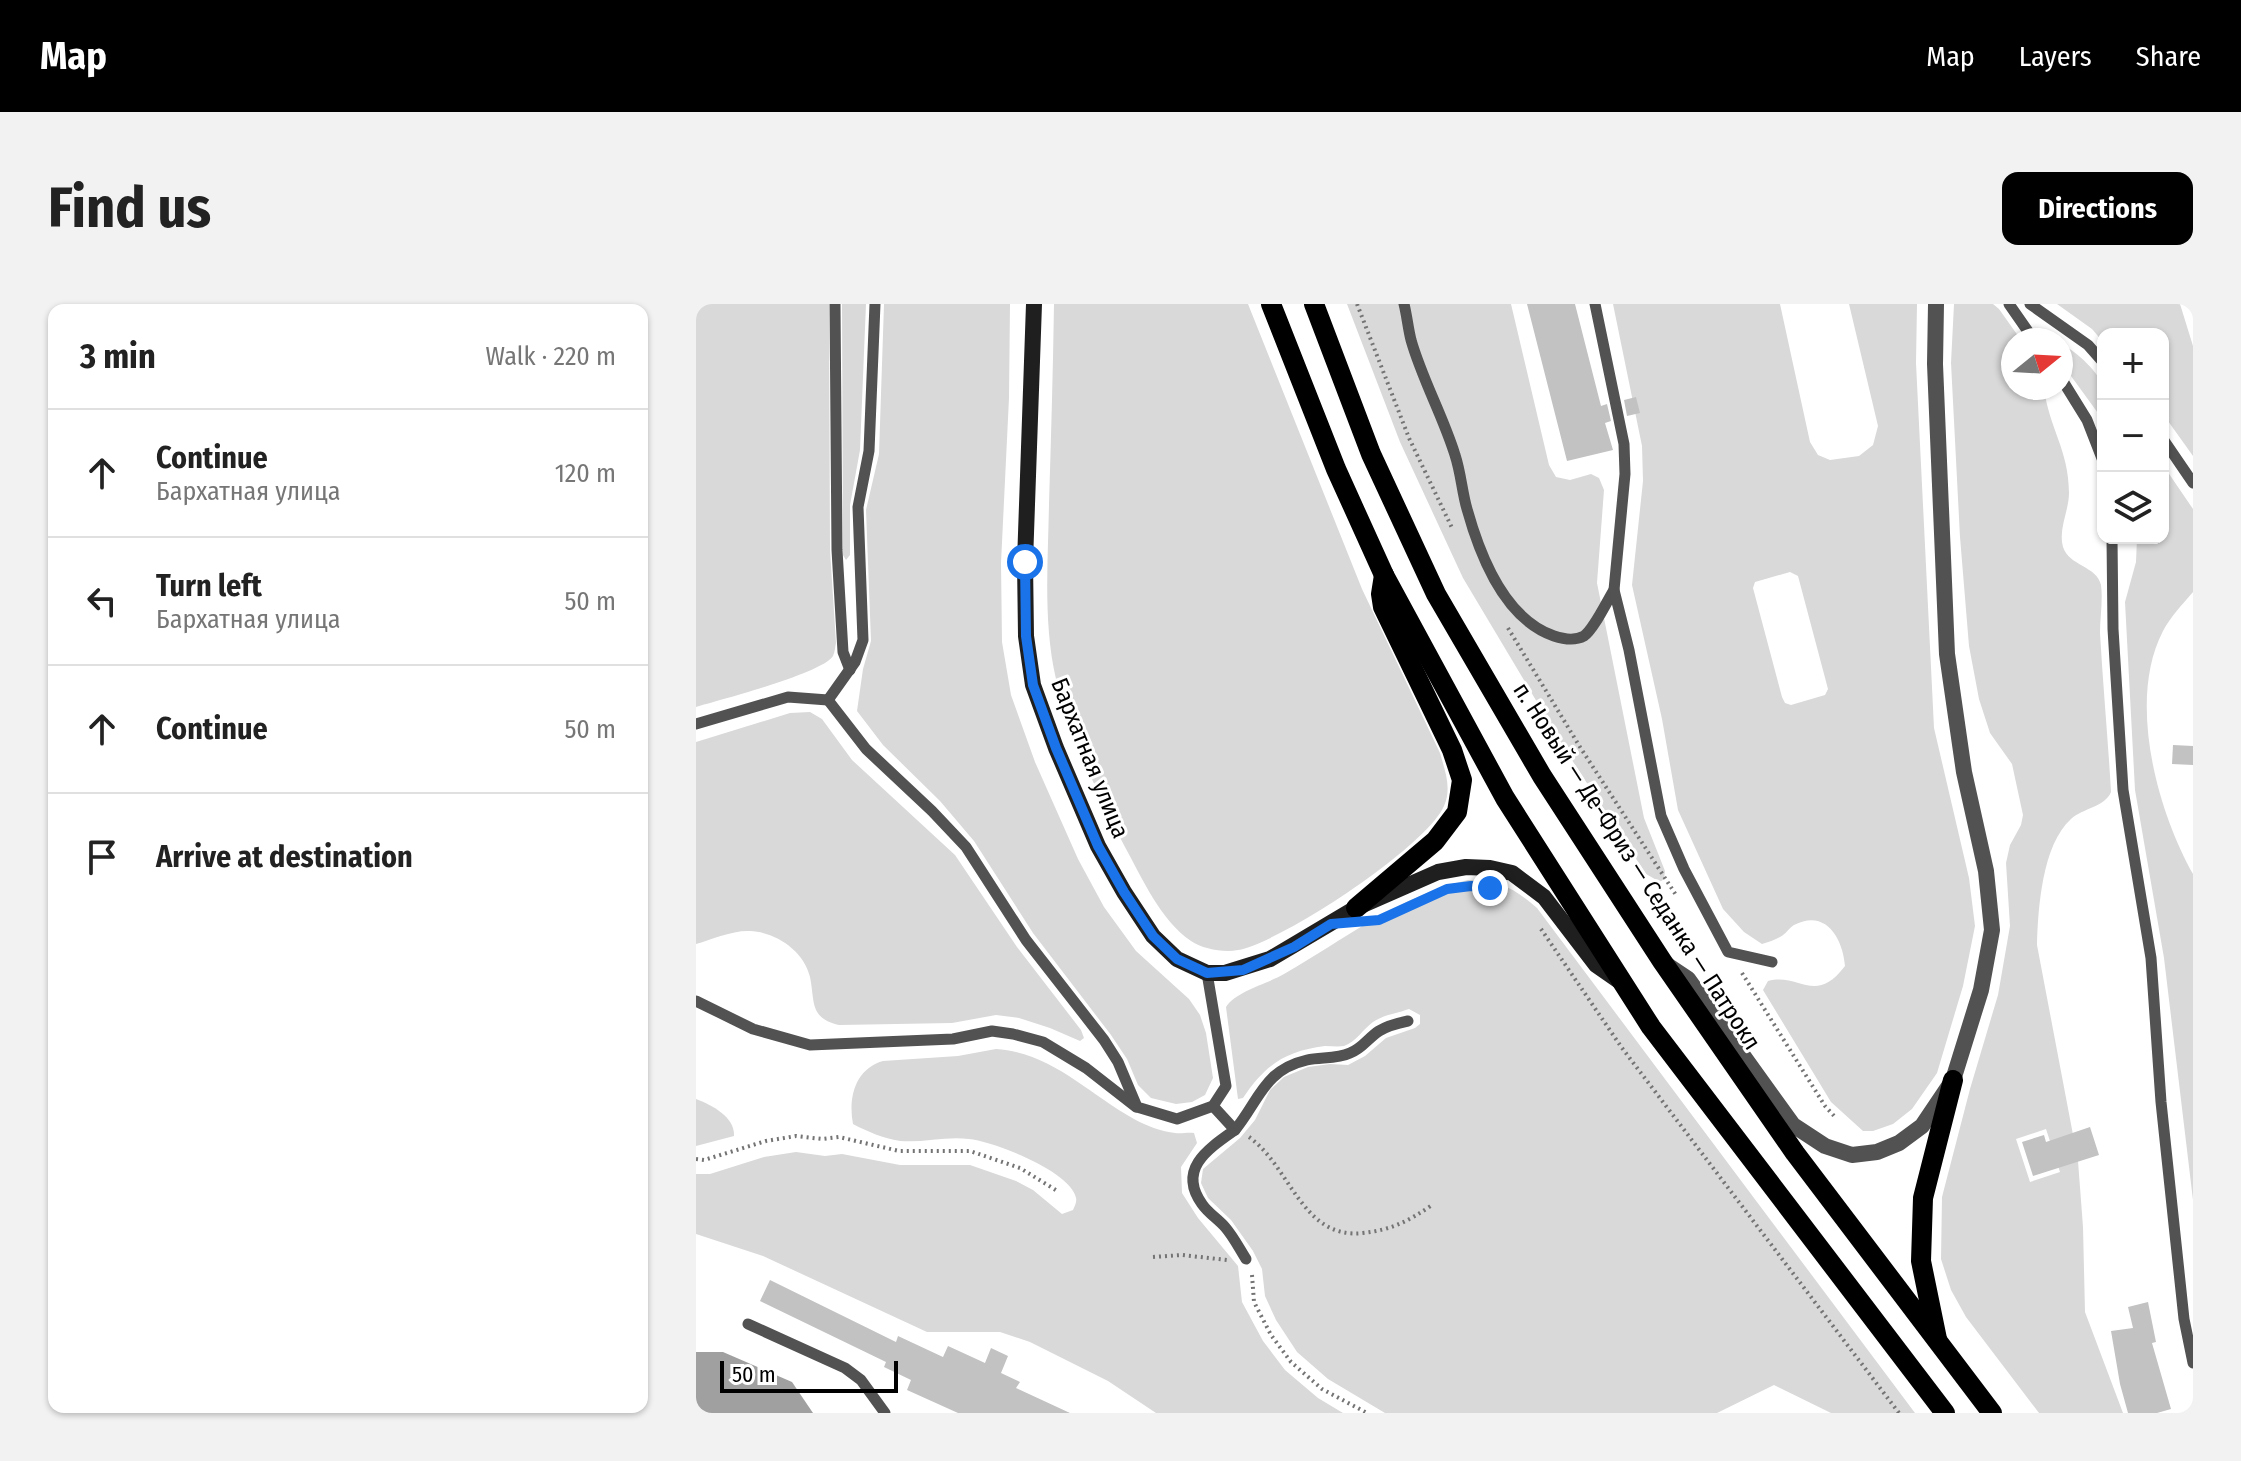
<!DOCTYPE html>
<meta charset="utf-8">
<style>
body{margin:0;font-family:"Fira Sans Condensed",sans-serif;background:#f2f2f2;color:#222}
.controls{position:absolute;right:24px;top:24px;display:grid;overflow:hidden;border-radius:16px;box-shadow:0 2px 6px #0004}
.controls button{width:72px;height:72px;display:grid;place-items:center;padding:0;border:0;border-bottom:2px solid #e0e0e0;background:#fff;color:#222;font:40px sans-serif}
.compass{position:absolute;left:1305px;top:24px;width:72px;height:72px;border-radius:50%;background:#fff;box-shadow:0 2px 6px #0004;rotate:72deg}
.scale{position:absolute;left:24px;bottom:20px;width:178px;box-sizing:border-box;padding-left:8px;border:4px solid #000;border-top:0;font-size:22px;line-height:28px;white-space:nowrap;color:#000;-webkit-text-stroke:6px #fff;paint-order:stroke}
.stop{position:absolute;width:24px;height:24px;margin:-18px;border:6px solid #1a73e8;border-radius:50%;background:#fff}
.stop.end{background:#1a73e8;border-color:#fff;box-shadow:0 2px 8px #0008}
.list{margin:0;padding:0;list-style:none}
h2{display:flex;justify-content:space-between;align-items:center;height:104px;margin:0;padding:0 32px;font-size:34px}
h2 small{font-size:26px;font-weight:400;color:#767676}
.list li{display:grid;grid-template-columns:52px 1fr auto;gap:24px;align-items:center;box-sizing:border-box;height:128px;padding:0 32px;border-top:2px solid #e0e0e0}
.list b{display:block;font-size:30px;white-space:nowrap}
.list p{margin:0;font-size:26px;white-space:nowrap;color:#767676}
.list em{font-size:26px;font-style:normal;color:#767676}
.icon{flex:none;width:44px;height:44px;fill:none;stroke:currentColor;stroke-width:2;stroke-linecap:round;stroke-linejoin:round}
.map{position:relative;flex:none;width:1497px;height:1109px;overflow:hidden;border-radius:16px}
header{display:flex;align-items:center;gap:48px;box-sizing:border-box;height:112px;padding:0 40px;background:#000;color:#fff}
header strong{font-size:38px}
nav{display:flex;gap:44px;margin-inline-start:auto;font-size:28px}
.intro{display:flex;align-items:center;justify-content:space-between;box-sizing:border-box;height:192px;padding:0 48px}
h1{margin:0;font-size:56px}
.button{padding:20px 36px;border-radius:16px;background:#000;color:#fff;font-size:28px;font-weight:700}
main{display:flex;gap:48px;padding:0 48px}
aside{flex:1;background:#fff;border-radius:16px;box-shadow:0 2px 6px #0004}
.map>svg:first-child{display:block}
.green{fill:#d9d9d9;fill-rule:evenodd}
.water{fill:#a0a0a0}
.building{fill:#c2c2c2}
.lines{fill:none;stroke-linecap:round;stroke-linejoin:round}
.path{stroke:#747474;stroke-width:4;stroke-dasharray:2 4;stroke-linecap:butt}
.service{stroke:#525252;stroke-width:11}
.minor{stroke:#525252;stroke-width:16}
.secondary{stroke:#1f1f1f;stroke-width:16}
.primary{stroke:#000;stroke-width:20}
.route{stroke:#1a73e8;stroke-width:10}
.labels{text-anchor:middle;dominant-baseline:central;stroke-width:6;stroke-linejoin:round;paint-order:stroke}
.street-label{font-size:24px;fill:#000;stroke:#fff}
</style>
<header>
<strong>Map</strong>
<nav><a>Map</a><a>Layers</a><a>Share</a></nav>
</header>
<div class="intro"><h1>Find us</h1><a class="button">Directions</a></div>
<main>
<aside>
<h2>3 min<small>Walk · 220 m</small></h2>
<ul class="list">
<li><svg class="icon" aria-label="ahead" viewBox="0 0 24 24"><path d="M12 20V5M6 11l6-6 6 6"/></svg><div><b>Continue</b><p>Бархатная улица</p></div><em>120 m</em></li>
<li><svg class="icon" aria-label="left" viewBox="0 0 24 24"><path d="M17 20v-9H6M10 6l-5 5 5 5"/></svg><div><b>Turn left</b><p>Бархатная улица</p></div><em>50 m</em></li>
<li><svg class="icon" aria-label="ahead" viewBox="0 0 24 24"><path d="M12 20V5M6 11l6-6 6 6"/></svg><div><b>Continue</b></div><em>50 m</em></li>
<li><svg class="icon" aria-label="arrive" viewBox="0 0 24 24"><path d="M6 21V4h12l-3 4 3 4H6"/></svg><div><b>Arrive at destination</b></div></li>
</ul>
</aside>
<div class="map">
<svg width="1497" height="1109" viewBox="0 0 1497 1109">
<rect width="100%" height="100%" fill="#fff"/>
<!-- green -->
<g class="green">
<path d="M 6,0 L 133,0 L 134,246 L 140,339 C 139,343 139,348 137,352 C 127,369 24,396 0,403 L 0,5 Z"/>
<path d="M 146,0 L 170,0 L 164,146 L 154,201 L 154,251 L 150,256 L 147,251 Z"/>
<path d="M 188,0 L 314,0 L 313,94 L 305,259 L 306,338 L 315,391 L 339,458 L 382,555 L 408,603 L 440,647 L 493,695 L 504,711 L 510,729 L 517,774 L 509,791 L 496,798 L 480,800 L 455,794 L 442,781 L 431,755 L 415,731 L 337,629 L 278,537 L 244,497 L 187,441 L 161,407 L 167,365 L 175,337 L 170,206 L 183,150 Z"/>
<path d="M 358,0 L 552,0 L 666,285 L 744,449 C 749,467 756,484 748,502 C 730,543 586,638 542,646 C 528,649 507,645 495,637 C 465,617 446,574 429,543 C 404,495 372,428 360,375 C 347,319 352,258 353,200 C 355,133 357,67 358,0 Z"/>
<path d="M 651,0 L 815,0 L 853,161 L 860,173 L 874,176 L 895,170 L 903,174 L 908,186 L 901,279 L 948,514 L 969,567 L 968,575 L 964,578 L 950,570 L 872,450 L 767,274 L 704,138 Z"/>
<path d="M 917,0 L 1084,0 L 1114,138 L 1122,151 L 1134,156 L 1163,152 L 1177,141 L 1182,122 L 1153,0 L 1221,0 L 1220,59 L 1238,424 L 1273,574 L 1279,622 L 1267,682 L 1241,769 L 1216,805 L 1197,820 L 1177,827 L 1167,827 L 1135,798 L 1067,686 L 1072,677 C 1103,668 1119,702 1149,662 C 1147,635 1130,604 1098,621 C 1093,624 1090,630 1084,633 C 1079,636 1072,638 1066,640 L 1048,628 L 1027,605 L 982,506 L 966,415 L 936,281 L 947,177 L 946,142 ZM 1094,268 L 1102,272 L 1132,385 L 1129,391 L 1095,401 L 1089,399 L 1086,393 L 1057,284 L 1059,278 Z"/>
<path d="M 1258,0 L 1297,0 L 1303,5 L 1325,36 L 1317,36 L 1317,84 L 1348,84 C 1353,124 1373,146 1373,189 C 1373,207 1362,225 1367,243 C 1373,262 1401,262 1405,281 C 1407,296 1404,314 1404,329 C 1407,382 1412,435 1415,488 C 1409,503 1387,504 1375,515 C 1346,541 1342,605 1341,641 L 1382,857 L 1387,923 L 1389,1008 L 1427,1109 L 1343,1109 L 1270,1013 L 1255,986 L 1245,955 L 1246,893 L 1274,785 L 1302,691 L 1314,622 L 1310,559 L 1314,541 L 1325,521 L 1327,511 L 1316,460 L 1294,429 L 1283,395 L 1273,342 L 1264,233 L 1255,59 ZM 1350,825 L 1364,868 L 1334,878 L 1320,835 Z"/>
<path d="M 1361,0 L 1484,0 L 1497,42 L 1497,152 L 1467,110 L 1467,30 L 1407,30 L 1407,38 L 1396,25 Z"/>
<path d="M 1367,42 C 1379,45 1405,71 1407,83 C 1409,94 1407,106 1407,116 L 1367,61 L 1365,43 Z"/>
<path d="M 1467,161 L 1497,205 L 1497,288 C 1486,301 1475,312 1467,327 C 1431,396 1461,506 1497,570 L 1497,896 L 1468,654 L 1439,486 L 1429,298 L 1440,258 L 1441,234 L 1467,234 Z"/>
<path d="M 114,408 L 126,415 L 156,456 L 259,551 L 321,643 L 385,726 L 388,734 L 384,737 L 354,724 L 323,714 L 300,711 L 256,719 L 143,721 C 113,714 119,697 114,673 C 108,647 80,628 54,627 C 37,626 17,635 0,640 L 0,438 L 94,409 Z"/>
<path d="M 772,576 C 805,577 816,583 841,604 L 1219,1109 L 1135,1109 L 1078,1081 L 1021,1109 L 689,1109 L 632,1075 L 601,1048 L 580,1016 L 569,992 L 566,965 L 557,947 L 535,916 L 512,894 L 505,879 L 507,865 L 544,834 L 559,816 L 574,786 L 588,773 L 612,763 L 634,760 L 652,761 L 669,752 L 690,734 L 719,724 L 724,720 L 724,711 L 713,705 C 702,709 687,711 677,718 C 667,725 660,738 648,742 C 642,743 635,742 629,742 C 589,747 569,761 547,794 L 542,795 L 530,703 C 540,687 571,680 588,670 C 648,636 702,592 772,576 Z"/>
<path d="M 300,745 C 356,749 391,789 438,815 C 448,821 467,828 479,829 C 486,830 491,828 498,829 L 501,839 L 485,863 L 486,889 L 502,914 L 542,962 L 546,998 L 567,1037 L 589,1066 L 622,1094 L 647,1109 L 460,1109 L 412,1077 L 334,1038 L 304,1028 L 231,1028 L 67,952 L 0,930 L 0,870 L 14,870 L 68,853 L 100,848 L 129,852 L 146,850 L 204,861 L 274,861 L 320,877 L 337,886 L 366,910 L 377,906 C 379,902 381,897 380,894 C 376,868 297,837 273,835 C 250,832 227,839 204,837 C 187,834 172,828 157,820 C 152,794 159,765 187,757 L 262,752 Z"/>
<path d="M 0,795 C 16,801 39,813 38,832 L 0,842 Z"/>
</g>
<!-- water -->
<path class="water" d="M 0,1048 L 27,1048 L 96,1078 L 117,1109 L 0,1109 Z"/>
<!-- building -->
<g class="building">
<path d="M 831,0 L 879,0 L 905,102 L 911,100 L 915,117 L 909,119 L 917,146 L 871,157 Z"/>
<path d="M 940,93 L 944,109 L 931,112 L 928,96 Z"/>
<path d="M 1477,441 L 1497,442 L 1497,461 L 1476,460 Z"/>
<path d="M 1394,823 L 1403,851 L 1337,872 L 1326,838 L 1348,831 L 1350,838 Z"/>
<path d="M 74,976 L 200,1038 L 202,1032 L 247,1053 L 252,1042 L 289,1059 L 295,1044 L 312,1052 L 305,1069 L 324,1078 L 320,1084 L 374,1109 L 262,1109 L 211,1086 L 215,1076 L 188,1063 L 190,1058 L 64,997 Z"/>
<path d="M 1452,998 L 1460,1038 L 1456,1039 L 1475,1105 L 1461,1109 L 1432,1109 L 1424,1080 L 1415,1027 L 1437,1024 L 1432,1003 Z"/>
</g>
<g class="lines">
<!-- path -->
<g class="path">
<path d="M 661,0 L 713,134 L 757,226"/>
<path d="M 812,324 L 884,443 L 980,591"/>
<path d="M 845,625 L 926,744 L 1203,1109"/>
<path d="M 1046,669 L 1129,802 L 1140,814"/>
<path d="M 553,833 C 595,863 606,936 667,929 C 695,926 713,917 736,901"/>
<path d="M 0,855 L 8,856 L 70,837 L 100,832 L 126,835 L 143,833 L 203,847 L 274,847 L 324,864 L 363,888"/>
<path d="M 457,953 L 486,951 L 531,956"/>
<path d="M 556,971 L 558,998 L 575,1031 L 595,1058 L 626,1085 L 671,1109"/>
</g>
<!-- service -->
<g class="service">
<path d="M 139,0 L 141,246 L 147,348 L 154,366"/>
<path d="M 179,0 L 173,147 L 162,203 L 167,336 L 159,358 L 132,396 L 170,445 L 236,507 L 270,543 L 330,636 L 408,736 L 422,758 L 441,803 L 481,815 L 517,802 L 530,782 L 511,669"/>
<path d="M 708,0 C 711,12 712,24 715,36 C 726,75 747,112 759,151 C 765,169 766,188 771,205 C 784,252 809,315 858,332 C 867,335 879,337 888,332 C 898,325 911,297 918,286"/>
<path d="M 899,0 L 928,140 L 929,170 L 918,286 L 933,346 L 965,512 L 988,565 L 1032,648 L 1076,658"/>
<path d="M 1313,0 L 1338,36"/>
<path d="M 1334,0 L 1392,41 L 1407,58"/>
<path d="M 1365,74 L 1391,116 L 1407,157"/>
<path d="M 1467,135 L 1497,179"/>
<path d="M 1416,234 L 1417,325 L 1427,486 L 1455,654 L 1465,798 L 1488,1015 L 1497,1059"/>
<path d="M 0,420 L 92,393 L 132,396"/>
<path d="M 0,697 L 57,725 L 114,741 L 257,735 L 296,727 L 317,730 L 347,738 L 390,764 L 440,803"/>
<path d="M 517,802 L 539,826 C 512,845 481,865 506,900 C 512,909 522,915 529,923 C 537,932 543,944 550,955"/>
<path d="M 539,826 C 564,795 568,766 611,756 C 625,753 641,755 654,749 C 666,745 672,734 683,727 C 691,722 702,719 712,717"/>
<path d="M 52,1020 L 149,1064 L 165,1076 L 189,1109"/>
</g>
<!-- minor -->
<path class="minor" d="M 971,661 L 992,675 L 1097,821 L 1129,842 L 1156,851 L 1181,848 L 1203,839 L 1226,822 L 1257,776 L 1285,686 L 1296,626 L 1290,567 L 1268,468 L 1251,350 L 1239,60 L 1240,0"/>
<!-- secondary -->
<path class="secondary" d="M 338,0 L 329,258 L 330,332 L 337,381 L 360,444 L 402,542 L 428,588 L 457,632 L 481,655 L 511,669 L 529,669 L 574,655 L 660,604 L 742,568 L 770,563 L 794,564 L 816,569 L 848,593 L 900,661 L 923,677"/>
<!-- primary -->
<g class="primary">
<path d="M 575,0 L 640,165 L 688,271 L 809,494 L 955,723 L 1249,1109"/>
<path d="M 618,0 L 675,150 L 740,290 L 846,472 L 966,657 L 1099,849 L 1296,1109"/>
<path d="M 660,604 L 739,537 L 761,508 L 766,476 L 756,446 L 687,303 L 685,290 L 688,271"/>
<path d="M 1241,1035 L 1225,957 L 1227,894 L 1257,776"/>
</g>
</g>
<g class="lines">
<!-- route -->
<path class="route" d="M 329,258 L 330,332 L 337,381 L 360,444 L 402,542 L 428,588 L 457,632 L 481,655 L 511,669 L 547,666 L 598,643 L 635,620 L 683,616 L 751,585 L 775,582 L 794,584"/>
</g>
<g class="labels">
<!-- street labels -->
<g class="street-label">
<text transform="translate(394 454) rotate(68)">Бархатная улица</text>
<text transform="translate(941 562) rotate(57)">п. Новый — Де-Фриз — Седанка — Патрокл</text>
</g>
</g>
</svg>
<div class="controls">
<button>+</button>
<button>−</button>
<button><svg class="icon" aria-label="layers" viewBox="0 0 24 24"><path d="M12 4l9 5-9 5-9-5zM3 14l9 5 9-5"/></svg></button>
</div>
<svg class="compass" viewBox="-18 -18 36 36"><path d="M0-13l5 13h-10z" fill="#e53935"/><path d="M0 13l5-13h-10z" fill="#767676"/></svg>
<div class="scale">50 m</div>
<div class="stop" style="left:329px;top:258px"></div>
<div class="stop end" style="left:794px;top:584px"></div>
</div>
</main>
